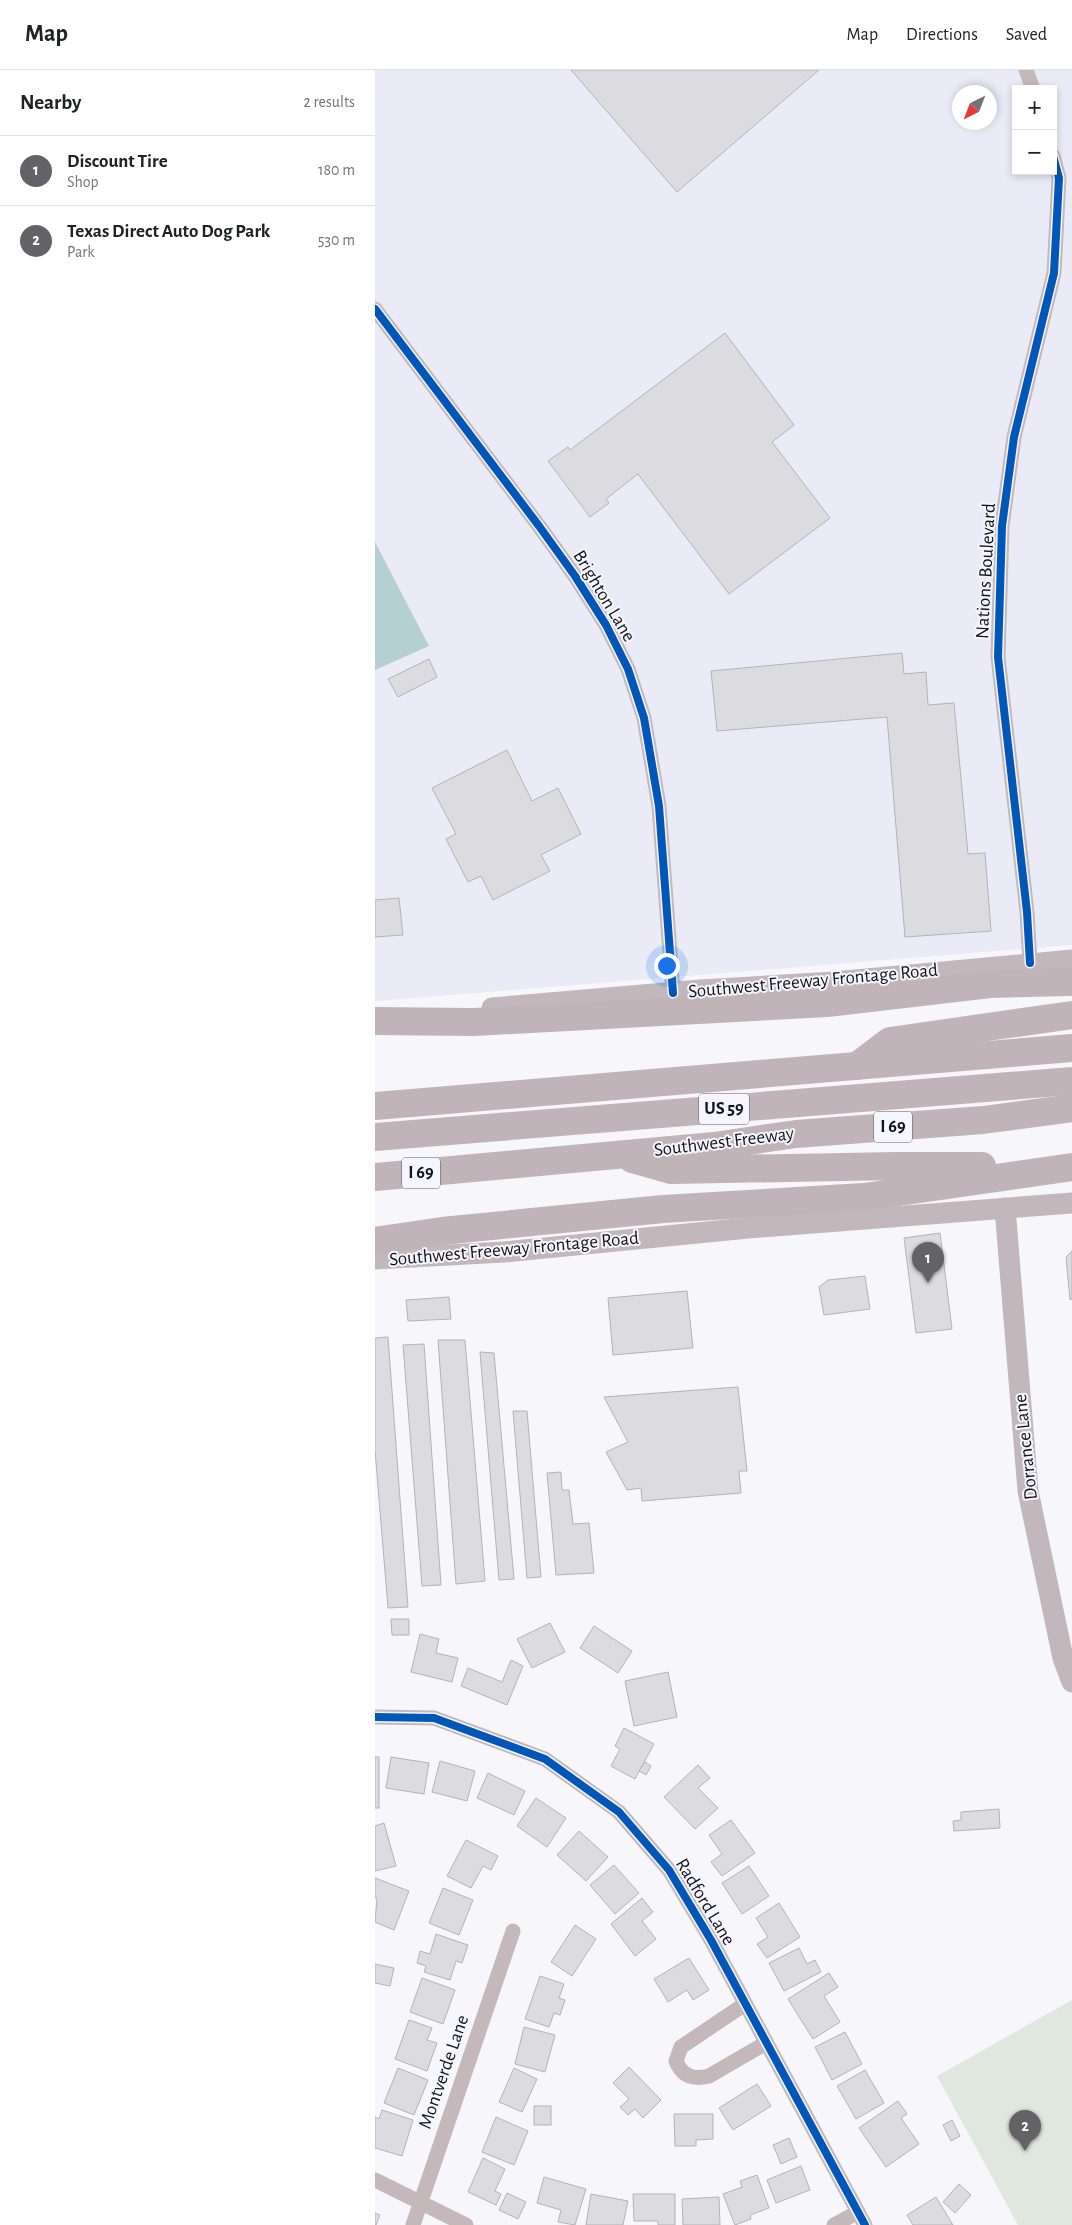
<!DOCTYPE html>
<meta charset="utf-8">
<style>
body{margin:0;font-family:"Alegreya Sans",sans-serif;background:#f6f6f6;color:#202124}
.controls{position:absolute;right:15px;top:15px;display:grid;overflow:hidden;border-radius:0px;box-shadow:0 2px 8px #0003}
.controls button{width:45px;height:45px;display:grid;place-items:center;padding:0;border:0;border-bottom:1px solid #e0e0e0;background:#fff;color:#202124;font:25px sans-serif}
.compass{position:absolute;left:577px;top:15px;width:45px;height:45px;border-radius:50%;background:#fff;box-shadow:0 2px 8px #0003;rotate:222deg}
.you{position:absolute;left:291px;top:895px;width:18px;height:18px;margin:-12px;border:4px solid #fff;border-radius:50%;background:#1a73e8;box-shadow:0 0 0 8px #1a73e833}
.badge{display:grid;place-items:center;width:32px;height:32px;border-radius:50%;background:#636367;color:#fff;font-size:16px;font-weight:700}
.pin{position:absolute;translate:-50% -41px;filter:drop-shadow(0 1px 2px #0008)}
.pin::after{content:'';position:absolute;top:26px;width:18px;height:15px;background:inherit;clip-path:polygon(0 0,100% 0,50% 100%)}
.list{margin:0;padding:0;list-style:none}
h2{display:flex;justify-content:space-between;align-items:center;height:65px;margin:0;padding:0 20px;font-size:21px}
h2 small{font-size:16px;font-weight:400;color:#757577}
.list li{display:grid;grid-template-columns:32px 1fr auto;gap:15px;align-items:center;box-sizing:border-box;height:70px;padding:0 20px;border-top:1px solid #e0e0e0}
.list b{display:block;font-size:19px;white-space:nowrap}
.list p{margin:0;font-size:16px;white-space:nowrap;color:#757577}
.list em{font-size:16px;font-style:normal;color:#757577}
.map{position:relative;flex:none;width:697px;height:2155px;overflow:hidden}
header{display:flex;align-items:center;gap:30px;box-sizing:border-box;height:70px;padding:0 25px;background:#fff;border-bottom:1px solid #e0e0e0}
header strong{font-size:24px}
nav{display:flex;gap:28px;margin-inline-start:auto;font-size:18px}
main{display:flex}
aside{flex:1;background:#fff}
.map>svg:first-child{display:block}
.built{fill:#eaebf6;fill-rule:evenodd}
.green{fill:#dfe7de}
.water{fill:#b5d0d2}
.building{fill:#dcdce0;stroke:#b3b3b7}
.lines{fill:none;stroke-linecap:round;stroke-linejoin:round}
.street{stroke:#c4b8ba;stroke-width:15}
.secondary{stroke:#c2b7ba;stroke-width:21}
.highway{stroke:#c0b4b8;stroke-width:28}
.cycleway-casing{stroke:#f5f6fd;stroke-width:11}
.cycleway{stroke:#0057b8;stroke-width:8}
.labels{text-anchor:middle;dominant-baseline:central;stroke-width:4;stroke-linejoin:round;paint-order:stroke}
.shield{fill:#f5f6fd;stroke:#58585d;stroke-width:1}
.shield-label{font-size:18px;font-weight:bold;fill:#141418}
.street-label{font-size:19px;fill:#141418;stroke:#f5f6fd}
</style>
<header>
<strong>Map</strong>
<nav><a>Map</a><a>Directions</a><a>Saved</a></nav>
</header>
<main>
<aside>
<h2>Nearby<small>2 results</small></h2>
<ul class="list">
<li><span class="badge">1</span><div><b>Discount Tire</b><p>Shop</p></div><em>180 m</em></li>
<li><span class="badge">2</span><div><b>Texas Direct Auto Dog Park</b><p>Park</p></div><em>530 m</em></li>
</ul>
</aside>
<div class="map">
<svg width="697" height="2155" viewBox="0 0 697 2155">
<rect width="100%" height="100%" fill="#f7f7fb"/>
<!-- built -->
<path class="built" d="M 0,0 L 697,0 L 697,875 L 0,931 ZM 641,19 L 678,19 L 678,101 L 641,101 ZM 584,22 L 614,22 L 614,52 L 584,52 Z"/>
<!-- green -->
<path class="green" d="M 697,1930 L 697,2155 L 643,2155 L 562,2006 Z"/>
<!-- water -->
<path class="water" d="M 0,472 L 54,576 L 0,600 Z"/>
<!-- building -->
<g class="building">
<path d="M 196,0 L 444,0 L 302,122 Z"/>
<path d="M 350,263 L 419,355 L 397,372 L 455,448 L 354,524 L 263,404 L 231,429 L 234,433 L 215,447 L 173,391 L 193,377 L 195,380 Z"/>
<path d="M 527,583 L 529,604 L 551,602 L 553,635 L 579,633 L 593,784 L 610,783 L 616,861 L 530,867 L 512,647 L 342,661 L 336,601 Z"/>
<path d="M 54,589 L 62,607 L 23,627 L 13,609 Z"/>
<path d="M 132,680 L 157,731 L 183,718 L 206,764 L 166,785 L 175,801 L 118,830 L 106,806 L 93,812 L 71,769 L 81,764 L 57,718 Z"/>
<path d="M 24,828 L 28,865 L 0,867 L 0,830 Z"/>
<path d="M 565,1163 L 577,1259 L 541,1263 L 529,1168 Z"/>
<path d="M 697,1181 L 697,1229 L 695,1230 L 691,1187 Z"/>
<path d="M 490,1206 L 495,1239 L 449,1245 L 444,1217 L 453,1210 Z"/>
<path d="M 312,1221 L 318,1278 L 238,1285 L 233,1228 Z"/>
<path d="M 74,1227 L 76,1249 L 33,1251 L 31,1230 Z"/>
<path d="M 13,1267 L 33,1537 L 13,1538 L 0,1380 L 0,1268 Z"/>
<path d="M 63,1270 L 90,1270 L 110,1511 L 81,1514 Z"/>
<path d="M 49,1274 L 66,1515 L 47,1516 L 28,1275 Z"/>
<path d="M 105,1282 L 119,1283 L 139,1509 L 124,1510 Z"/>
<path d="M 363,1317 L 372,1401 L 364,1401 L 366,1423 L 267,1431 L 266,1418 L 252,1420 L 231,1382 L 253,1372 L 229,1327 Z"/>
<path d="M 138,1341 L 152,1341 L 166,1507 L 152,1508 Z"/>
<path d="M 186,1402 L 187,1420 L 194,1420 L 198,1454 L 214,1453 L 219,1503 L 181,1505 L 172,1403 Z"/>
<path d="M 16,1549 L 34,1549 L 34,1565 L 17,1565 Z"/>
<path d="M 175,1553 L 190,1582 L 157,1598 L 142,1569 Z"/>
<path d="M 219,1556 L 257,1581 L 243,1603 L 205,1578 Z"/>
<path d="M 45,1564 L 64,1569 L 61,1583 L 83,1588 L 77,1612 L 36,1602 Z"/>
<path d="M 136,1590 L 148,1596 L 132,1635 L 86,1616 L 93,1598 L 127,1612 Z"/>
<path d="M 293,1602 L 302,1647 L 259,1656 L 250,1611 Z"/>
<path d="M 249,1658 L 279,1674 L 260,1709 L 236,1696 L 245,1679 L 240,1676 Z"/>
<rect x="0" y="1687" width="4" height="51"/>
<path d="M 16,1687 L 54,1693 L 49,1724 L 11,1718 Z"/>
<path d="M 65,1691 L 100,1701 L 92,1731 L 57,1722 Z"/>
<path d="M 270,1692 L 276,1696 L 271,1705 L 264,1701 Z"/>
<path d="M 323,1695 L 335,1708 L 323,1718 L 343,1738 L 320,1759 L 289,1727 Z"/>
<path d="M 113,1703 L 150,1721 L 139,1745 L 102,1728 Z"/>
<path d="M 161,1728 L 191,1748 L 172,1777 L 142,1756 Z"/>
<path d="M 624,1739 L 625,1758 L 579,1761 L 578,1751 L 586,1750 L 586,1742 Z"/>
<path d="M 356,1750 L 380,1783 L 347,1806 L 336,1792 L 347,1784 L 334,1765 Z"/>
<path d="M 9,1753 L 21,1796 L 0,1801 L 0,1756 Z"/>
<path d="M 204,1761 L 233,1787 L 211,1811 L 182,1785 Z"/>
<path d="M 91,1770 L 123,1786 L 116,1800 L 108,1796 L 96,1818 L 72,1806 Z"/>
<path d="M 239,1795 L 264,1823 L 240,1844 L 215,1815 Z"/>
<path d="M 374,1796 L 394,1826 L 367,1844 L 347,1813 Z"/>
<path d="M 0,1808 L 34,1821 L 19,1860 L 0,1852 L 2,1828 L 0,1828 Z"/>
<path d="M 68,1818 L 98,1830 L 84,1865 L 54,1853 Z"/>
<path d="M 267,1828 L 278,1842 L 267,1851 L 281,1869 L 260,1886 L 236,1854 Z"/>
<path d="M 404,1833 L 425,1867 L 392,1888 L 382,1874 L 393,1867 L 381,1848 Z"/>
<path d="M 200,1855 L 221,1869 L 197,1906 L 176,1892 Z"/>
<path d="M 61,1864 L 93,1875 L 87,1893 L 81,1891 L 75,1910 L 49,1902 L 51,1896 L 42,1893 L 45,1881 L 55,1884 Z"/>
<path d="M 424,1878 L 432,1894 L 440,1890 L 446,1902 L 409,1921 L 394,1893 Z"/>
<path d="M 314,1888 L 334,1920 L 318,1930 L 312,1920 L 293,1932 L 279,1909 Z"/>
<path d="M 0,1894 L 19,1898 L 15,1916 L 0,1913 Z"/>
<path d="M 454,1903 L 463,1917 L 449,1926 L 465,1952 L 438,1969 L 413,1929 Z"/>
<path d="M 165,1906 L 189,1914 L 184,1928 L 190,1930 L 185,1945 L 179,1943 L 174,1957 L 150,1949 Z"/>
<path d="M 47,1908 L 80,1920 L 68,1954 L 35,1942 Z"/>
<path d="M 34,1950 L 57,1958 L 52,1970 L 62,1973 L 52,2001 L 20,1989 Z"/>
<path d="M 149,1957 L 180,1965 L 170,2002 L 140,1994 Z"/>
<path d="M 470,1962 L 487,1994 L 457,2010 L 440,1977 Z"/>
<path d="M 254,1997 L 286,2030 L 268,2048 L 260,2039 L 253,2045 L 245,2037 L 254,2029 L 238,2013 Z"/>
<path d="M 23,1998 L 53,2010 L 39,2045 L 9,2033 Z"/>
<path d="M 139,1998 L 162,2009 L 147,2042 L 124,2032 Z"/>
<path d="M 490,2000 L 509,2033 L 481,2049 L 462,2016 Z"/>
<path d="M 382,2014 L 396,2036 L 358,2060 L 344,2038 Z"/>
<path d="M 523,2031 L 532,2044 L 526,2048 L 544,2074 L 511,2097 L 484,2058 Z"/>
<rect x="159" y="2036" width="17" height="19"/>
<path d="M 7,2040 L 38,2050 L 27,2086 L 0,2078 L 0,2047 L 4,2049 Z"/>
<path d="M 299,2044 L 338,2044 L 338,2069 L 321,2070 L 321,2076 L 300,2076 Z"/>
<path d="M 121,2047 L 153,2061 L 139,2095 L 107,2082 Z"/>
<path d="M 577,2050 L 585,2066 L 576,2071 L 568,2055 Z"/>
<path d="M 414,2068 L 422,2087 L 406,2094 L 398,2075 Z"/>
<path d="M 108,2088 L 130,2099 L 120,2121 L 126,2124 L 121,2135 L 93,2122 Z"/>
<path d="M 426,2096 L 435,2120 L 401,2133 L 392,2110 Z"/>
<path d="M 382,2105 L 394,2138 L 375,2145 L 376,2149 L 360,2155 L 348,2124 L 367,2117 L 365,2111 Z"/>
<path d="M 169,2107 L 211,2119 L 200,2155 L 183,2152 L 186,2140 L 162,2133 Z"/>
<path d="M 584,2114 L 596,2125 L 580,2143 L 568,2132 Z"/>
<path d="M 132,2123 L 151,2132 L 143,2149 L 124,2140 Z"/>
<path d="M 216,2124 L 253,2131 L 248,2155 L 211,2155 Z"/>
<path d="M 258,2124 L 300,2124 L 300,2155 L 283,2155 L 283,2151 L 259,2151 Z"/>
<path d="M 344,2127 L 345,2155 L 308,2155 L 307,2129 Z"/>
<path d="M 561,2127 L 578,2155 L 538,2155 L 532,2145 Z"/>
<path d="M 0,2143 L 5,2145 L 1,2155 L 0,2155 Z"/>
</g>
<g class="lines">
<!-- street -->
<g class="street">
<path d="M 651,0 L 658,19"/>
<path d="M 0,239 L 164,456 L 200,506 L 231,555 L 253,599 L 269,648 L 284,736 L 298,923"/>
<path d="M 655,893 L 652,842 L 623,587 L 627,456 L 639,367 L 679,203 L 684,108 L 678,86"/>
<path d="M 0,1647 L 59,1648 L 170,1689 L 244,1742 L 294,1800 L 336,1870 L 490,2155"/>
<path d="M 370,1934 L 306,1977 L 301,1991 C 307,2006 318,2010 334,2006 L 391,1973"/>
<path d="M 0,2110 L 91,2155"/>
<path d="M 38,2155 L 138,1861"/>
<path d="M 459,2155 L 483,2142"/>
</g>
<!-- secondary -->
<g class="secondary">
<path d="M 117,938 L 325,920 L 459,912 L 697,890"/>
<path d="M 630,1138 L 653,1421 L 688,1588 L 697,1612"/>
<path d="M 0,1189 L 129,1182 L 373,1158 L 697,1133"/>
</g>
<!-- highway -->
<g class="highway">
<path d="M 0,951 L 99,952 L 452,933 L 615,914 L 697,912"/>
<path d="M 482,996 L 515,971 L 697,945"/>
<path d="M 0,1036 L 697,978"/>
<path d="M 0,1067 L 697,1011"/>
<path d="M 257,1089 L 296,1100 L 522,1096 L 607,1096"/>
<path d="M 0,1107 L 339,1076 L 421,1064 L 608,1050 L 697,1038"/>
<path d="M 0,1171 L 67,1161 L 288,1139 L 489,1127 L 697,1097"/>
</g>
<defs>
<g id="cycleway">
<path d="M 0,239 L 164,456 L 200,506 L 231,555 L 253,599 L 269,648 L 284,736 L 298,923"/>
<path d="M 655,893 L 652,842 L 623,587 L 627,456 L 639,367 L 679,203 L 684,108 L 678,86"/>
<path d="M 0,1647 L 59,1648 L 170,1689 L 244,1742 L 294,1800 L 336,1870 L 490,2155"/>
</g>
</defs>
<!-- cycleway casing -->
<use href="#cycleway" class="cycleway-casing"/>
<!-- cycleway -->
<use href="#cycleway" class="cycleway"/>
</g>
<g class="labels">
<!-- shield labels -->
<g class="shield">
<rect x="324" y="1023.5" width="50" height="31" rx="4"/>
<rect x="499" y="1041.5" width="38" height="31" rx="4"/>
<rect x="27" y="1087.5" width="38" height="31" rx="4"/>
</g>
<g class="shield-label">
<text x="349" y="1039">US 59</text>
<text x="518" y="1057">I 69</text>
<text x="46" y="1103">I 69</text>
</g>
<!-- street labels -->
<g class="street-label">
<text transform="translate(611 501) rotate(-87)">Nations Boulevard</text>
<text transform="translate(229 526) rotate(59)">Brighton Lane</text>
<text transform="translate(438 911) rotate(-5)">Southwest Freeway Frontage Road</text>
<text transform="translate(349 1072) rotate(-7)">Southwest Freeway</text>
<text transform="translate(139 1179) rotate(-5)">Southwest Freeway Frontage Road</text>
<text transform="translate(651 1377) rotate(-96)">Dorrance Lane</text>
<text transform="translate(330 1832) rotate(59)">Radford Lane</text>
<text transform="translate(69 2002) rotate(-71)">Montverde Lane</text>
</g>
</g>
</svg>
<div class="controls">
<button>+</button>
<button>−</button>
</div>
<svg class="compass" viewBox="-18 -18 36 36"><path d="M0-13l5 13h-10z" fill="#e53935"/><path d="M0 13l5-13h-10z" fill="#757577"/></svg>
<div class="you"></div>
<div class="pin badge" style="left:553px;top:1213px">1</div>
<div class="pin badge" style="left:650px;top:2081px">2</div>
</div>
</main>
